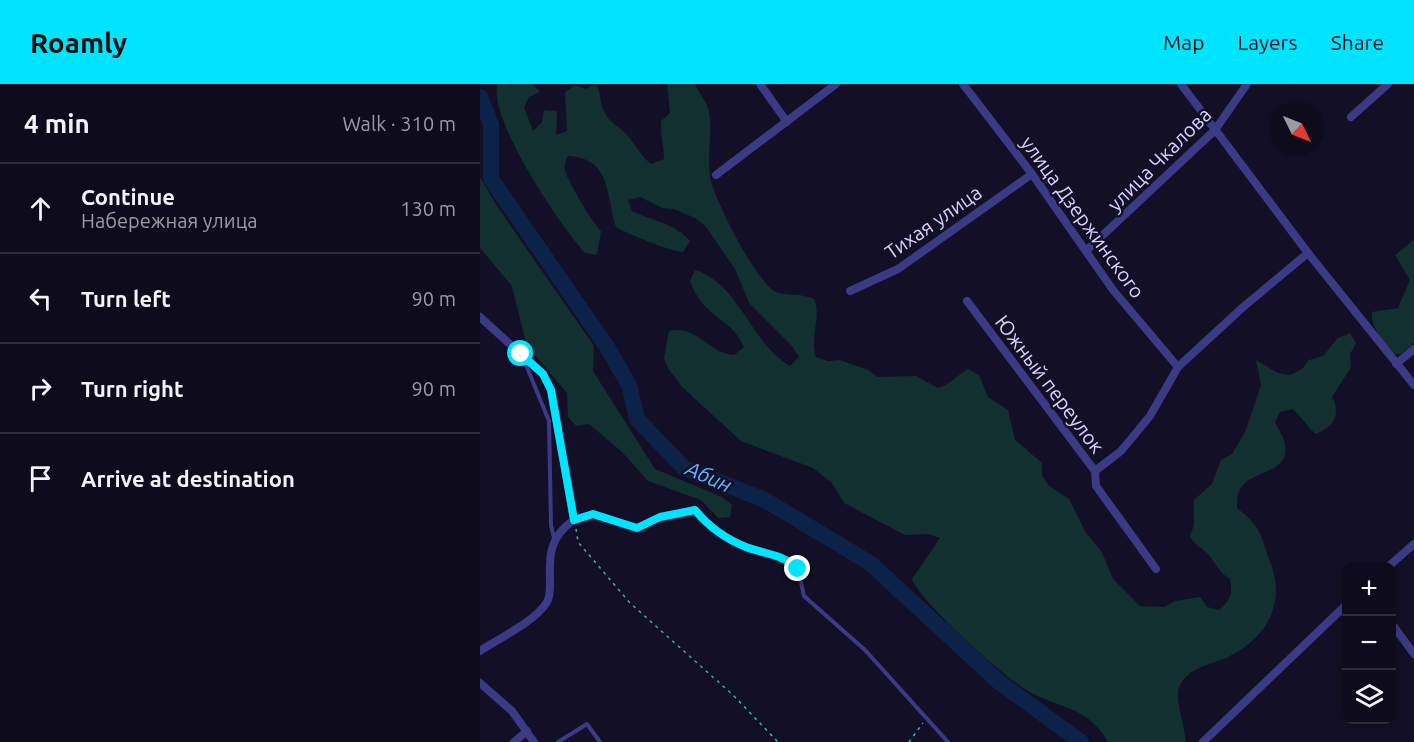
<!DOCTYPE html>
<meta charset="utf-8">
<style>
body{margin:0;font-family:Ubuntu,sans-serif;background:#1c1929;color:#f1f3f6}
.controls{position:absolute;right:18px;bottom:18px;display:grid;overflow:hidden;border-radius:12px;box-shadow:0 3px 15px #0003}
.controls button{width:54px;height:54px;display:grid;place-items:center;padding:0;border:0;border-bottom:2px solid #2e2b3b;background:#0e0b1c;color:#f1f3f6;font:30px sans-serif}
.compass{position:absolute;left:790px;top:18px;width:54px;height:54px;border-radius:50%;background:#0e0b1c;box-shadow:0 3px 15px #0003;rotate:133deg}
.stop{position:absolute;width:18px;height:18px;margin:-14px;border:4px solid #00e5ff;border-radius:50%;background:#fff}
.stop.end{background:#00e5ff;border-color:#fff;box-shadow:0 2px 6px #0008}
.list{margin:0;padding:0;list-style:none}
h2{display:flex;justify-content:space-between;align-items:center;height:78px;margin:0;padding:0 24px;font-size:26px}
h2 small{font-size:20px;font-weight:400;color:#9b9ba3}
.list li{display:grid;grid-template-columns:39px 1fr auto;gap:18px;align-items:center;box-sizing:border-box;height:90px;padding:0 24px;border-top:2px solid #2e2b3b}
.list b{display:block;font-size:22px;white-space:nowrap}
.list p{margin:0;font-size:20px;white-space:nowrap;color:#9b9ba3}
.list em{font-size:20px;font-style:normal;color:#9b9ba3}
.icon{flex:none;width:33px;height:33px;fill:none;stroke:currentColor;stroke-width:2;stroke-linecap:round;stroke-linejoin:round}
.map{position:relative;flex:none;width:934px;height:658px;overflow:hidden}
header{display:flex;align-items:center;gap:36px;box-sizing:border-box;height:84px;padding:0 30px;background:#00e5ff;color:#111}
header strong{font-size:28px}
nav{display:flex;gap:33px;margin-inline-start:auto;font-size:21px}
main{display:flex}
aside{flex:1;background:#0e0b1c}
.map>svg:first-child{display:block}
.green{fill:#12302f}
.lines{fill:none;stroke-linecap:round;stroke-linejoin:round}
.river{stroke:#0c2248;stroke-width:16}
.path{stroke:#2fb8b0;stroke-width:1.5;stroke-dasharray:3 4.5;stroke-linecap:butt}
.lane{stroke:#3d3a85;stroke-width:4}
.street{stroke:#3d3a85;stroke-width:8}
.route{stroke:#00e5ff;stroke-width:8}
.labels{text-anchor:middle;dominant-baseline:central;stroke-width:5;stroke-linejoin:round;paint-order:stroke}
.street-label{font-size:20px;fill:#d9d4ff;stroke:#130f26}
.water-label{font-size:21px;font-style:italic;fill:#62b6ff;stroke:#130f26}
</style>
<header>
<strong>Roamly</strong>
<nav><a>Map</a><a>Layers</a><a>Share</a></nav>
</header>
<main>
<aside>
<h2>4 min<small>Walk · 310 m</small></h2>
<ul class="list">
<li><svg class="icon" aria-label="ahead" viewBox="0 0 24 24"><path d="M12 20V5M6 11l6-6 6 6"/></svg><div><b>Continue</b><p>Набережная улица</p></div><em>130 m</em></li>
<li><svg class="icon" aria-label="left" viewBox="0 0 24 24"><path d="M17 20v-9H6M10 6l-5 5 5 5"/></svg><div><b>Turn left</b></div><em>90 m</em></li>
<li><svg class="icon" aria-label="right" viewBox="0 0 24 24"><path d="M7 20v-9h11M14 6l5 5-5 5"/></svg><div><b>Turn right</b></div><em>90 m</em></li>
<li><svg class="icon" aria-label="arrive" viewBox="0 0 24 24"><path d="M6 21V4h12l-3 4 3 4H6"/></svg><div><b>Arrive at destination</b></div></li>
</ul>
</aside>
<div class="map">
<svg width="934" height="658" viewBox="0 0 934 658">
<rect width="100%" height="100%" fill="#130f26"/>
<!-- green -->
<g class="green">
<path d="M 17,0 L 52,0 L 60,8 L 49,13 L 44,23 L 53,47 L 62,38 L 64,26 L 77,27 L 76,51 L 87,47 L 85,9 L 94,1 L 105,5 L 116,0 C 122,10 119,18 124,27 C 128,38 139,42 147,51 C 156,61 161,72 171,80 L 184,75 C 184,61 180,51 181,37 L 190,29 L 187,0 L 215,0 C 219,10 227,17 229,28 C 233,50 226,74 231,97 C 237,120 275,195 294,207 C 305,213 320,208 334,215 C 342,234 329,253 336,273 L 348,277 L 360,276 L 388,286 L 398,293 L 436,292 L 458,304 C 471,300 477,291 488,285 L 499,291 L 508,313 L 528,326 L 535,356 L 562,379 L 562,391 L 568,401 L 589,415 L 606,449 L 622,468 L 633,495 L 660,522 L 684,523 L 695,517 L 720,513 L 727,523 L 739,526 C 750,517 753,509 750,495 C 738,488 736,479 727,469 C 720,462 715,462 710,452 L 714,441 L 714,416 L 732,400 L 741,376 L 752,370 L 765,348 L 781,301 L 776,276 L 798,289 L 810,291 L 822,285 L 829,276 L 843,272 L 858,254 L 870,249 L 876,259 L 870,270 L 871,283 L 852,313 C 861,331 854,342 836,350 C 826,342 822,332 812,325 L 800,328 L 795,338 C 798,345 804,353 805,361 C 810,388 775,387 763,401 C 757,407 757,416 757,424 C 784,445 779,450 791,480 C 806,521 786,554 748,573 C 731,581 707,583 699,604 C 695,614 705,645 706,658 L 628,658 C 608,622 580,625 548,607 C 525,594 440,518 432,495 L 460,454 L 449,450 L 425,451 L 364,419 L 352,399 L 333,384 L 261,357 L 202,303 L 188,284 L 184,274 L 189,247 C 217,240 228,269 254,271 L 264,263 C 251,233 223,234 210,197 L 215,186 C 259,199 272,261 310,282 L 319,273 L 312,262 L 269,219 L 255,185 L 227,144 L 217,135 L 194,125 L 182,124 L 160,113 L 148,116 L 152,127 C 173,137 195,139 210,157 L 203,168 C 192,168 148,150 136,143 C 126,112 132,74 88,72 C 86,76 84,81 85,86 C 86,95 114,141 121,147 L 117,171 L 105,169 C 79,140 10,38 17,0 Z"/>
<path d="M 0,93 L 17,122 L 114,262 L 113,287 L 175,385 L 242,413 L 252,421 L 250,433 L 238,434 L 221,416 L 168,397 L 142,368 L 109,340 L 96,342 L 88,333 L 87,309 L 47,262 L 32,202 L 0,164 Z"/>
<path d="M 934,156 L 934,259 L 921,270 L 916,270 C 905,262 890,242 892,228 L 918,224 L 930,196 L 915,171 Z"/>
</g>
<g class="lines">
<!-- river -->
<path class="river" d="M 0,13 L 11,40 L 11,95 L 127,263 L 149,301 L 157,335 L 204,384 L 285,416 L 390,479 L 519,598 L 601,658"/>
<!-- path -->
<g class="path">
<path d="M 96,445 L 98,458 L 150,519 L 253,611 L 298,658"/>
<path d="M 429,658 L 443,639"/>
</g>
<!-- lane -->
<g class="lane">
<path d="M 44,276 L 69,337 L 71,441 L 74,454"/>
<path d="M 94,436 L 113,430 L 157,444 L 180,433 L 215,426 L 228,441 L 264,462 L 308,475 L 318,485 L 324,512 L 385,566 L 468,658"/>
<path d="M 78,658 L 107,640 L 120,658"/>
</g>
<!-- street -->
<g class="street">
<path d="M 280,0 L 307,38"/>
<path d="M 483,0 L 552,90 L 633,206 L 698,283"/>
<path d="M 701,0 L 828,169 L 934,301"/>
<path d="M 871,33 L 908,0"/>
<path d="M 236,91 L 356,0"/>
<path d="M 607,166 L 735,46 L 767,0"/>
<path d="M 370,207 L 418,185 L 552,90"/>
<path d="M 487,217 L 615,387"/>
<path d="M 0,233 L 63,290 L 71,306 L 94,436 C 69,453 69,472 70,500 C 70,506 70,513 67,518 C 56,537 18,555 0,567"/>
<path d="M 916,280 L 934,265"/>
<path d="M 615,387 L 641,367 L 670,332 L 698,283 L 762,224 L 828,169"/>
<path d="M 615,387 L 616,402 L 676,485"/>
<path d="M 909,482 L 934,460"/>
<path d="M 912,540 L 934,570"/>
<path d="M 0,599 L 32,627 L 54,658"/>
<path d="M 34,658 L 47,647"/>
<path d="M 723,658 L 866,521"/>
</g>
</g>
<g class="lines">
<!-- route -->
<path class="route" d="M 41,270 L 63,290 L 71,306 L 94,436 L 113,430 L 157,444 L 180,433 L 215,426 C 228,442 246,455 266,463 C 284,470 303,470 318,485"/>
</g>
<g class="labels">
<!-- street labels -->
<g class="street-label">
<text transform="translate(679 75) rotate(-45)">улица Чкалова</text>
<text transform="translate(603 133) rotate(54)">улица Дзержинского</text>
<text transform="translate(453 138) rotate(-35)">Тихая улица</text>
<text transform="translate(570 300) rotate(53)">Южный переулок</text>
</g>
<!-- water labels -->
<g class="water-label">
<text transform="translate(229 392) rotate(24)">Абин</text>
</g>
</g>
</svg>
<div class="controls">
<button>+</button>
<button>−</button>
<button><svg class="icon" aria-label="layers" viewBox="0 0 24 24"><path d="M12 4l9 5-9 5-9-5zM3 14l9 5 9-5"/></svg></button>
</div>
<svg class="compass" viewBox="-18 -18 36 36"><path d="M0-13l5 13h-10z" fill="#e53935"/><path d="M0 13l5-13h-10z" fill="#9b9ba3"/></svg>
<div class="stop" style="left:41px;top:270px"></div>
<div class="stop end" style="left:318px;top:485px"></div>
</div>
</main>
